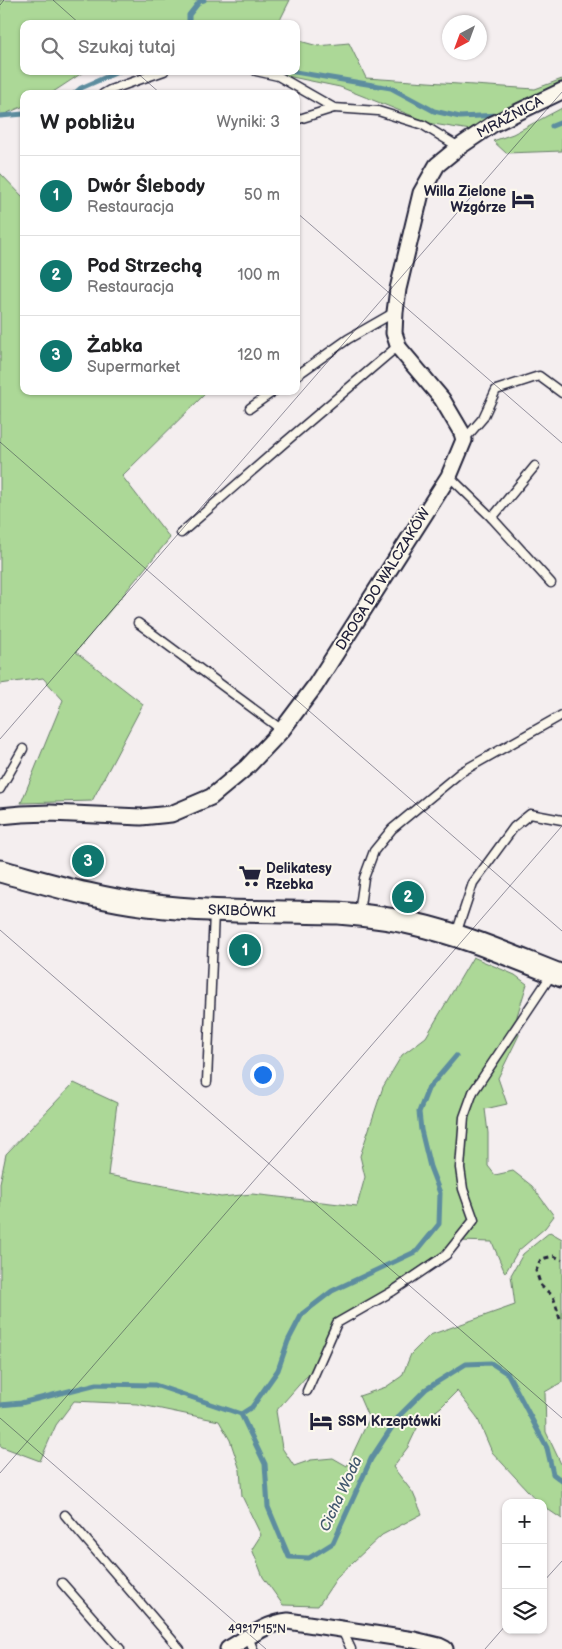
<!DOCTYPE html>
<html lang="pl">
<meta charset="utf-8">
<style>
body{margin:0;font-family:"Balsamiq Sans",sans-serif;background:#f2f2f2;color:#202124}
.controls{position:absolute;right:15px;bottom:15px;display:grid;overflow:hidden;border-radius:10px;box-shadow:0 1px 4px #0004}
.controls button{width:45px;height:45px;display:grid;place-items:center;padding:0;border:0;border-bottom:1px solid #e0e0e0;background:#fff;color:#202124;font:25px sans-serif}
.compass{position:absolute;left:442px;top:15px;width:45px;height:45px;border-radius:50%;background:#fff;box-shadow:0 1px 4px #0004;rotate:221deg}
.you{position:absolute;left:262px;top:1074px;width:18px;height:18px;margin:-12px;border:4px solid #fff;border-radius:50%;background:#1a73e8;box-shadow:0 0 0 8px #1a73e833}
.badge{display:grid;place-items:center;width:32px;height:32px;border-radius:50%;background:#0f766e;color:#fff;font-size:16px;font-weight:700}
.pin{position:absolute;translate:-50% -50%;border:2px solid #fff;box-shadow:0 1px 5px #0006}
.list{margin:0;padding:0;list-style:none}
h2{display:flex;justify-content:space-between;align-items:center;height:65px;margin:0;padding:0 20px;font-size:21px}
h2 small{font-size:16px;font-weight:400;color:#757577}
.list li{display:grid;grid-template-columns:32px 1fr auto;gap:15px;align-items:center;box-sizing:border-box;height:80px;padding:0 20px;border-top:1px solid #e0e0e0}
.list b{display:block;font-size:19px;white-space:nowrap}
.list p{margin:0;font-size:16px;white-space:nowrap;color:#757577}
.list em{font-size:16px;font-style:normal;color:#757577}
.icon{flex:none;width:28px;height:28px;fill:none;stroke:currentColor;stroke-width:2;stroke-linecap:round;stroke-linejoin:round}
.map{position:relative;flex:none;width:562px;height:1649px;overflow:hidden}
.search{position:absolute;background:#fff;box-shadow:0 1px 4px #0004;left:20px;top:20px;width:280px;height:55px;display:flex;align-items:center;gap:12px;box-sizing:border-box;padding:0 18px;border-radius:10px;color:#757577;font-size:19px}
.panel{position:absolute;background:#fff;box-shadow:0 1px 4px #0004;left:20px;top:90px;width:280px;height:305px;border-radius:10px}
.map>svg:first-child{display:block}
.green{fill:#acd897;stroke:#677d69}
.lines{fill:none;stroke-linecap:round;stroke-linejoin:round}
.stream{stroke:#5d8d9f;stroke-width:5}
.service-casing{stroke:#22223b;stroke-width:11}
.minor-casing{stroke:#22223b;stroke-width:19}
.secondary-casing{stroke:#22223b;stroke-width:25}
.path{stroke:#22223b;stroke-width:3;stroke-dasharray:5 4;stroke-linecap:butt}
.service{stroke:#fbf7ec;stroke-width:8}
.minor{stroke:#fbf7ec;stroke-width:15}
.secondary{stroke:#fbf7ec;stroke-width:21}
.ticks{fill:none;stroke:#22223b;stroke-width:1;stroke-opacity:0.45}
.labels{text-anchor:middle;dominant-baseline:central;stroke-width:4;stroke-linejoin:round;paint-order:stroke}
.street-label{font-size:14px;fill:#22223b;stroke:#fbf7ec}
.poi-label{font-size:14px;font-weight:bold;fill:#22223b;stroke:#fbf7ec;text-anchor:start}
.water-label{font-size:15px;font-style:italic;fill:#40576d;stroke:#fbf7ec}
.ticks-label{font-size:12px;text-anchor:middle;fill:#22223b;stroke:#fbf7ec;stroke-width:4;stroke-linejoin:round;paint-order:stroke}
</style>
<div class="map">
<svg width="562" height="1649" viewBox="0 0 562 1649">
<rect width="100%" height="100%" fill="#f4eeef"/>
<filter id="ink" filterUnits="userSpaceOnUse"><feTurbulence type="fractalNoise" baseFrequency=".02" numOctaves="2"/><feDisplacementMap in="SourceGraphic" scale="10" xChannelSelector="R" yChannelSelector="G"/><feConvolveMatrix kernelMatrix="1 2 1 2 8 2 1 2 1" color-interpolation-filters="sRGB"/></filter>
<g filter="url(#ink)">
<!-- green -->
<g class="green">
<path d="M 0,0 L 290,0 L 278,24 L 24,24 L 24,71 L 85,71 L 50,94 L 24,94 L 24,106 L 0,116 Z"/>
<path d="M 296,40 L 318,46 L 349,43 L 366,78 L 535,89 L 562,79 L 562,88 L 477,131 L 433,124 L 340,87 L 287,76 L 272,71 L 296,71 Z"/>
<path d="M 562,108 L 562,151 L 506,153 L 493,141 L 513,134 Z"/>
<path d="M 0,173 L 24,198 L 24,391 L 208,391 L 122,476 L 170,538 L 76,652 L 143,704 L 92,801 L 21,803 L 63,700 L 43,678 L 0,684 Z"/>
<path d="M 473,957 L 515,975 L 527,984 L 517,1016 L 519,1035 L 498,1078 L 507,1104 L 485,1109 L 488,1133 L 488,1166 L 495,1175 L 513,1171 L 532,1186 L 554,1216 L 545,1228 L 518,1251 L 505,1273 L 492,1242 L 459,1241 L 363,1305 L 335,1330 L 319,1367 L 305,1378 L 276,1411 L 282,1448 L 294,1466 L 311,1460 L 333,1458 L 347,1466 L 369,1419 L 359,1396 L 386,1387 L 402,1376 L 411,1354 L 430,1335 L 515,1305 L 511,1275 L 523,1254 L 550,1232 L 562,1239 L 562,1382 L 545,1392 L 546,1432 L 562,1466 L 562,1519 L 543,1506 L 543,1503 L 539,1503 L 492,1452 L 477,1417 L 457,1391 L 441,1407 L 419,1424 L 408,1447 L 393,1467 L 413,1493 L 422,1514 L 382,1535 L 338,1576 L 318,1606 L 283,1605 L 263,1577 L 252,1549 L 261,1535 L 242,1496 L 240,1470 L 230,1440 L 219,1421 L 137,1404 L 74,1401 L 56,1425 L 40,1461 L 0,1446 L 0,1183 L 6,1154 L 74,1083 L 117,1103 L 108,1175 L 221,1197 L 252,1194 L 357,1206 L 365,1177 L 360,1156 L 383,1087 L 402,1055 L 426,1037 Z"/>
</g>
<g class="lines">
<!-- stream -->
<g class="stream">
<path d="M 189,24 L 189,15 L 200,1 L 204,0"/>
<path d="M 289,71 L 391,88 L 434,111 L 460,117 L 499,115"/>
<path d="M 74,94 L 81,88 L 120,71"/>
<path d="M 0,116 L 24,114"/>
<path d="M 552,126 L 562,122"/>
<path d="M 0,1405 L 21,1403 L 97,1384 L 155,1385 L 241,1414 L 265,1464 L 268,1507 L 289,1557 L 309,1558 L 333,1543 L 371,1459 L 400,1415 L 426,1389 L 466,1364 L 491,1363 L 508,1374 L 547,1448 L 553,1474 L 562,1481"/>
<path d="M 241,1414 L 252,1407 L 278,1370 L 288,1341 L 302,1314 L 332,1291 L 417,1251 L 439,1224 L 440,1193 L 430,1167 L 421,1130 L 419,1112 L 428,1089 L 456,1056"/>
</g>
<defs>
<g id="service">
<path d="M 256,71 L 278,76 L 334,108 L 378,111 L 423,125 L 459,147"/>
<path d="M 103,94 L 110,90 L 164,71"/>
<path d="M 296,120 L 334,108"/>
<path d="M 296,376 L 348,339 L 395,312"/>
<path d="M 250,408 L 274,391"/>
<path d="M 464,440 L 483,418 L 496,390 L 539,376 L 562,393"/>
<path d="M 449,476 L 492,518 L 551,583"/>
<path d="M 492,518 L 535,466"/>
<path d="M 181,533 L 283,444 L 399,345"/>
<path d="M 138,623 L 282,730"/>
<path d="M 0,789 L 23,749"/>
<path d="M 359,913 L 364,878 L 374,851 L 392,829 L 461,772 L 562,715"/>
<path d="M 456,934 L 473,883 L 514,827 L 530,814 L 562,820"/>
<path d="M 207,1082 L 214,912"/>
<path d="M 307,1391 L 337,1323 L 393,1291 L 446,1255 L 474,1220 L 463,1189 L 460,1168 L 464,1117 L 473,1092 L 548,980 L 551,974"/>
<path d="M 65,1515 L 180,1649"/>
<path d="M 62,1583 L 120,1649"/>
<path d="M 342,1630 L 351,1649"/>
<path d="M 248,1637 L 253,1649"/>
</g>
<g id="minor">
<path d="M 0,816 L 22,814 L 50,813 L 141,817 L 171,814 L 211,797 L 247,767 L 282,730 L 315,686 L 449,476 L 464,440 L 462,433 L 442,399 L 399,348 L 394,333 L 395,312 L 398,289 L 421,193 L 437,165 L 459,147 L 493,124 L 562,91"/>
<path d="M 228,1649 C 247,1638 267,1623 288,1621 L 414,1640 L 439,1646 L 445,1649"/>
</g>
<path id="secondary" d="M 0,871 C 49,884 98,899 148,905 C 210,913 275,911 338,913 C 363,915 389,918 414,924 C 464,935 513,957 562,976"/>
</defs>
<!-- service casing -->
<use href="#service" class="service-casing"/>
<!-- minor casing -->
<use href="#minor" class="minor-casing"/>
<!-- secondary casing -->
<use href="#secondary" class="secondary-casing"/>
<!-- path -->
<path class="path" d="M 560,1319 L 553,1296 L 541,1286 L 536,1271 L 541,1259 L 554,1256 L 562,1260"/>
<!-- service -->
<use href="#service" class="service"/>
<!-- minor -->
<use href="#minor" class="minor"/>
<!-- secondary -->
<use href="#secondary" class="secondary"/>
</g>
</g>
<!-- ticks -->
<path class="ticks" d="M 53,0 L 80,24M 0,5 L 4,0M 135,71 L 161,94M 296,212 L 562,443M 0,442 L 562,931M 0,739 L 562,92M 0,930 L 562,1418M 0,1418 L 266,1649M 0,1473 L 562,826M 543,1582 L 562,1561M 485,1649 L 506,1625"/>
<!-- icons -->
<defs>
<symbol id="hotel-bare" viewBox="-9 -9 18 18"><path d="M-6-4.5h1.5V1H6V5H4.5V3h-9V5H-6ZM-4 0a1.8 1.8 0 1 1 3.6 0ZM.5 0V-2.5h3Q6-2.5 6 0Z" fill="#22223b" stroke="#fbf7ec" stroke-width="2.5" paint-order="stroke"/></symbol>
<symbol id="supermarket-bare" viewBox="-9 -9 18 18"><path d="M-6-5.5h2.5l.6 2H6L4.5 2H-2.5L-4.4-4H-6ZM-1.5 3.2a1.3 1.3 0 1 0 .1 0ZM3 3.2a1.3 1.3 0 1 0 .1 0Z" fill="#22223b" stroke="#fbf7ec" stroke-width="2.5" paint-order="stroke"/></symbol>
</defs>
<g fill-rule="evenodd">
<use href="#hotel-bare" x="507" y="183" width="32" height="32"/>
<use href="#supermarket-bare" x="234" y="860" width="32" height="32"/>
<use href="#hotel-bare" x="305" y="1405" width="32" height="32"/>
</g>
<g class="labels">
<!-- street labels -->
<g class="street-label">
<text transform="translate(510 117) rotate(-28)">MRAŹNICA</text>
<text transform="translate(383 579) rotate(-58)">DROGA DO WALCZAKÓW</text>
<text transform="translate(242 911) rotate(2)">SKIBÓWKI</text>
</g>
<!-- poi labels -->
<g class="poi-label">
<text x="506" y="191" text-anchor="end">Willa Zielone<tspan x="506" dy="16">Wzgórze</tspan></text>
<text x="266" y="868">Delikatesy<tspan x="266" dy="16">Rzebka</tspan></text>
<text x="338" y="1421">SSM Krzeptówki</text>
</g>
<!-- water labels -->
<g class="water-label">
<text transform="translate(341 1494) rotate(-65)">Cicha Woda</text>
</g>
</g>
<g class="ticks-label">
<text x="257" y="1633">49°17'15"N</text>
</g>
</svg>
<div class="controls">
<button>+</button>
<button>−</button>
<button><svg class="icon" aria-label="layers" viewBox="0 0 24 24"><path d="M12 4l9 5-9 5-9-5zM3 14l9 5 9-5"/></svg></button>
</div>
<svg class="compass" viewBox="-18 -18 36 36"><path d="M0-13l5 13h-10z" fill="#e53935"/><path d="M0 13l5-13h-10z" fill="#757577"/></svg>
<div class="you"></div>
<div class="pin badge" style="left:245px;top:950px">1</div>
<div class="pin badge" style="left:408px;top:897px">2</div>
<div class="pin badge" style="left:88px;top:861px">3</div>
<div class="search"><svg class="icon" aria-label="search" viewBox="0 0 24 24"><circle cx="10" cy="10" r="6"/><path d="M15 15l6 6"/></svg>Szukaj tutaj</div>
<section class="panel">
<h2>W pobliżu<small>Wyniki: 3</small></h2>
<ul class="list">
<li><span class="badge">1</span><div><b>Dwór Ślebody</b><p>Restauracja</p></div><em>50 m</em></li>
<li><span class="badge">2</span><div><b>Pod Strzechą</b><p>Restauracja</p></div><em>100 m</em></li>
<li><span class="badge">3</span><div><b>Żabka</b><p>Supermarket</p></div><em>120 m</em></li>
</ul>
</section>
</div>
